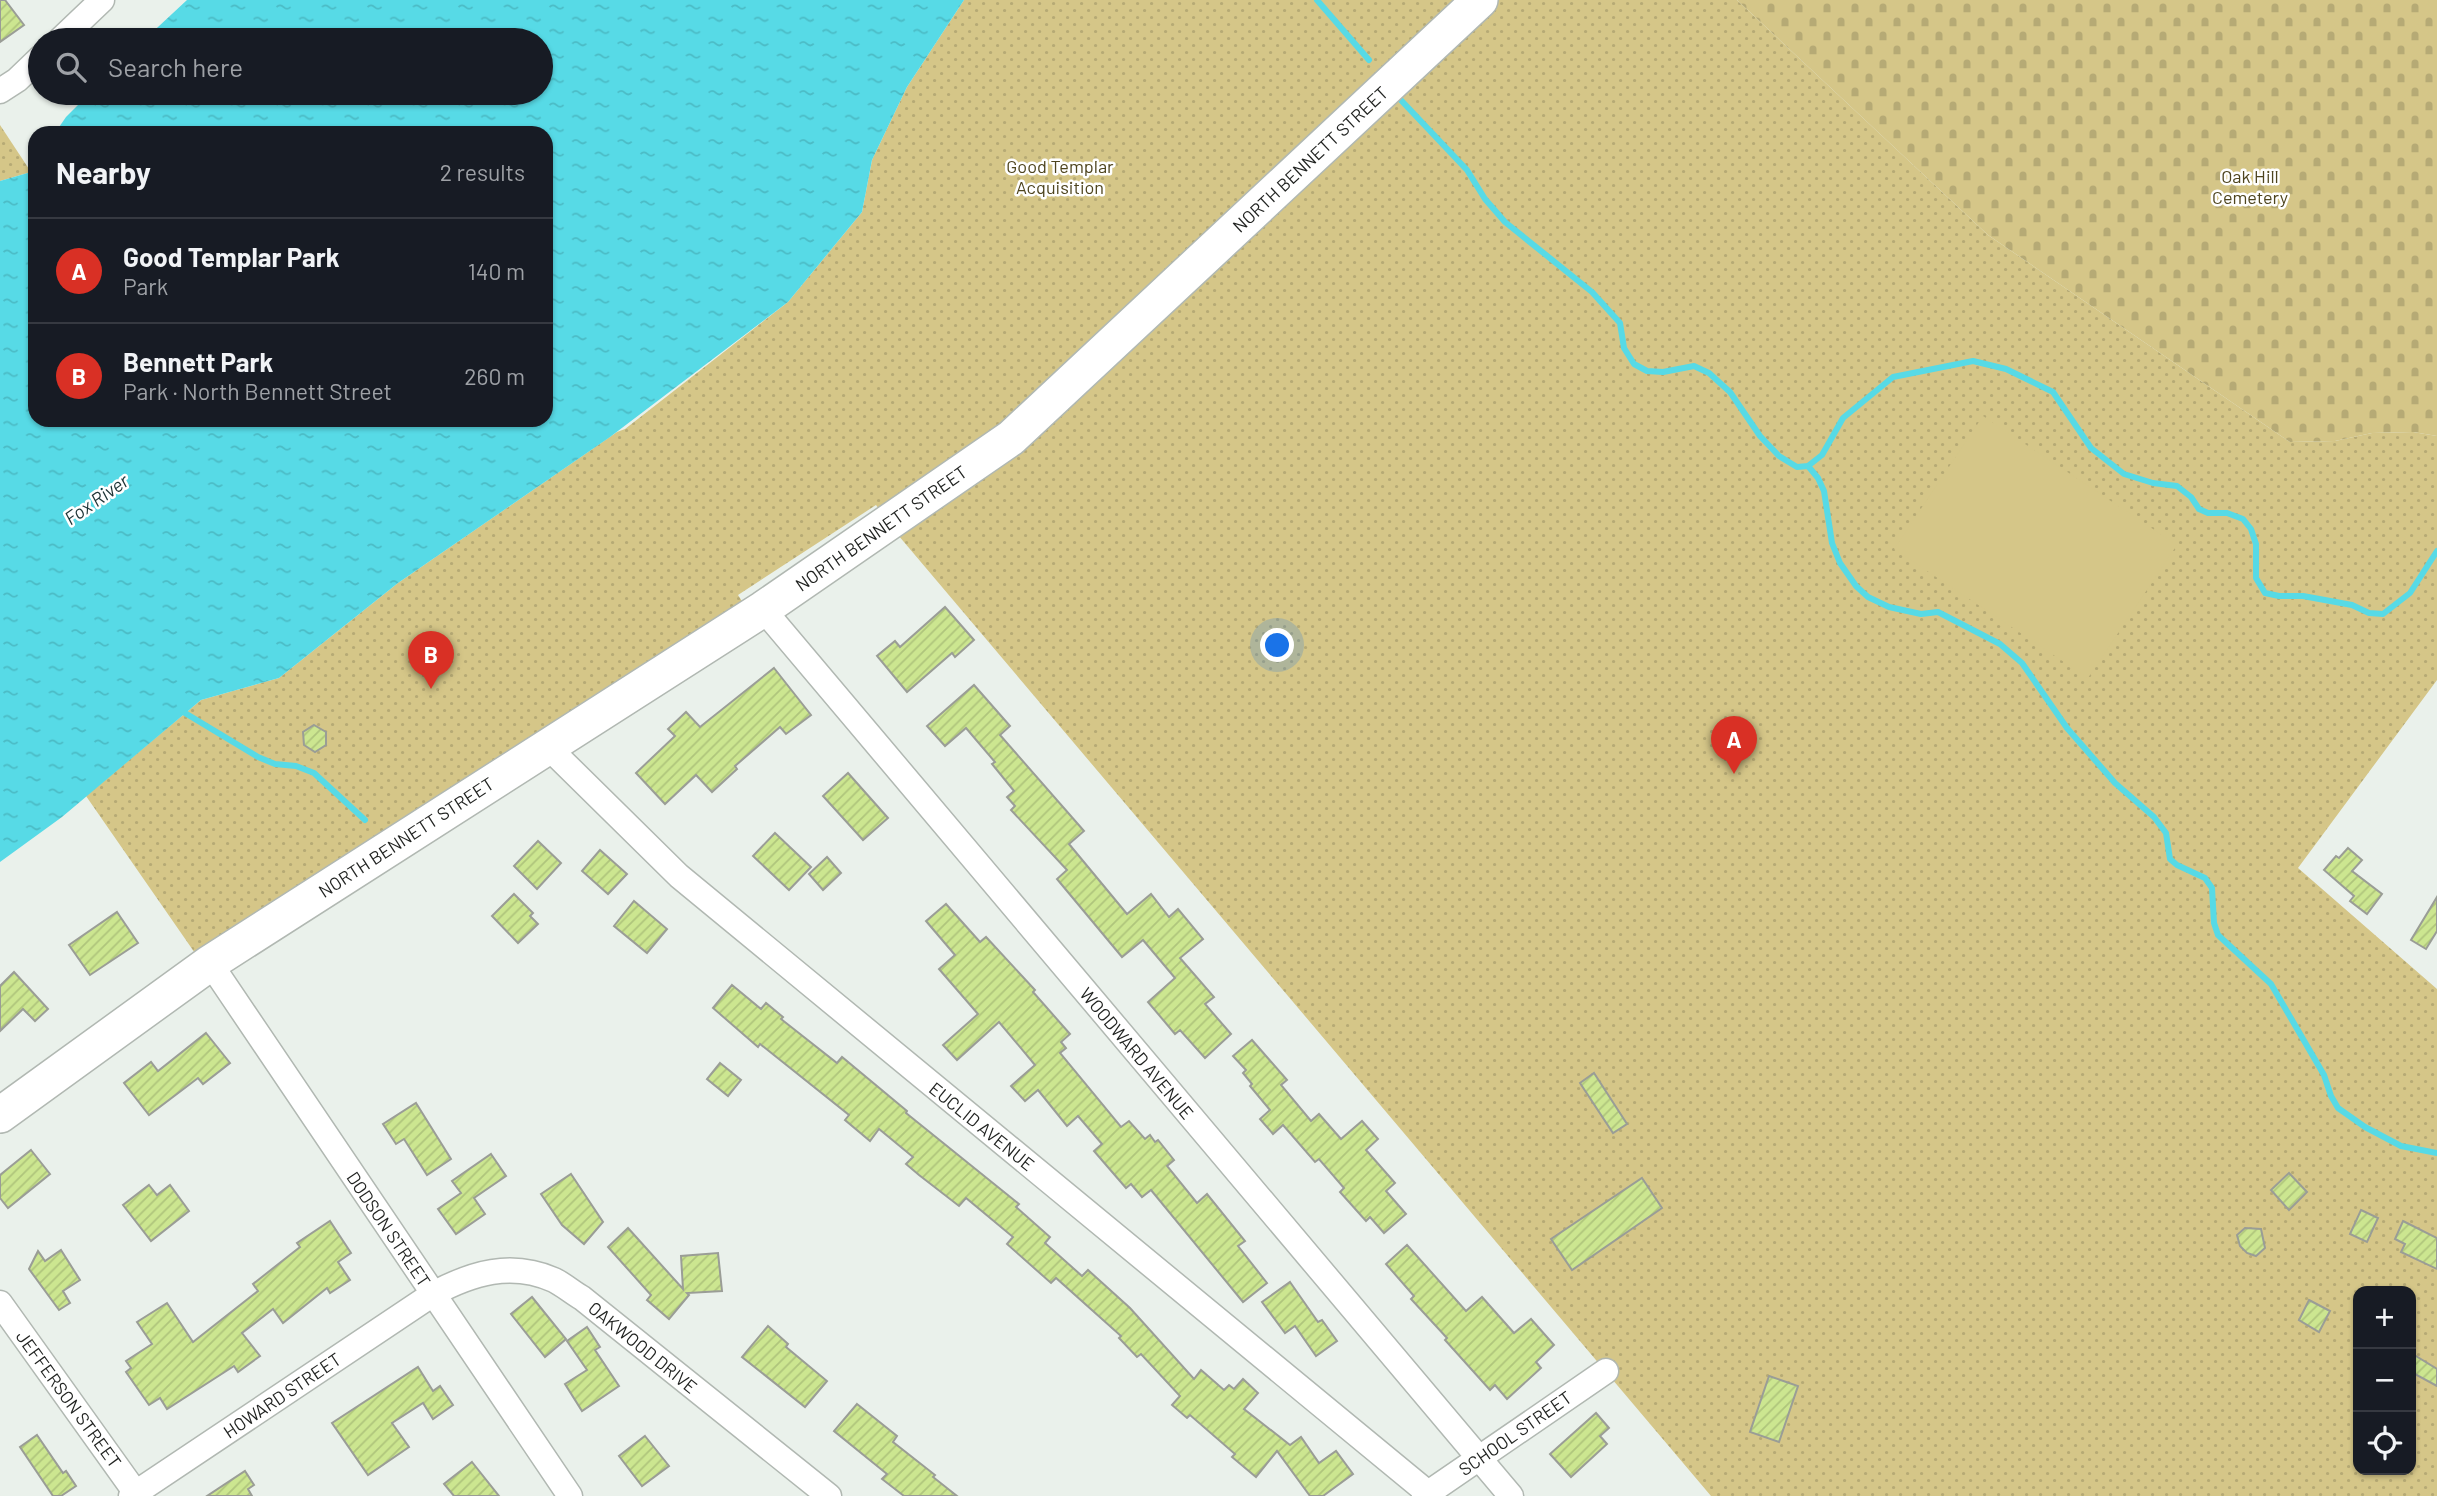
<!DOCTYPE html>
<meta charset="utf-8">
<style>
body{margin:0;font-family:Barlow,sans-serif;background:#242831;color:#f1f3f6}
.controls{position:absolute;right:21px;bottom:21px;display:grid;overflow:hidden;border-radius:14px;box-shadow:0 2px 5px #0004}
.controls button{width:63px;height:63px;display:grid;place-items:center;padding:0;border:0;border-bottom:2px solid #363941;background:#171b24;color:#f1f3f6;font:35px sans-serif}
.you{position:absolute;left:1278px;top:646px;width:24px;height:24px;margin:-18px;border:5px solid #fff;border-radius:50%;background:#1a73e8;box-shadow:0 0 0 10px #1a73e833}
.badge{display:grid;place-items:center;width:46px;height:46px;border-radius:50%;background:#d93025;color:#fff;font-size:23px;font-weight:700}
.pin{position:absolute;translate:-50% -58px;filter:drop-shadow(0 2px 4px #0008)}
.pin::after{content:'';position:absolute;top:37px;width:24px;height:21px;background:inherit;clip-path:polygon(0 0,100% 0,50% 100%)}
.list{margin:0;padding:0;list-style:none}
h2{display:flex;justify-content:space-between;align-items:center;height:91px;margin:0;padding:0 28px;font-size:30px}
h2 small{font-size:23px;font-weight:400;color:#9ea1a6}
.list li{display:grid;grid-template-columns:46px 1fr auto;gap:21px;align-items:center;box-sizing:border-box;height:105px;padding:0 28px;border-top:2px solid #363941}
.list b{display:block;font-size:26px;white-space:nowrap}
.list p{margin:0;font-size:23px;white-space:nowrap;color:#9ea1a6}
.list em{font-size:23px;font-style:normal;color:#9ea1a6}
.icon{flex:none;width:38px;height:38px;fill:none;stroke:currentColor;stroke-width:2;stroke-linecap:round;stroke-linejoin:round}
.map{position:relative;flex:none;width:2437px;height:1496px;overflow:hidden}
.search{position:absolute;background:#171b24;box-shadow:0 2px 5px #0004;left:28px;top:28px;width:525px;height:77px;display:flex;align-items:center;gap:18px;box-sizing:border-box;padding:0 24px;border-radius:38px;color:#9ea1a6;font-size:26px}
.panel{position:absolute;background:#171b24;box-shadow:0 2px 5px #0004;left:28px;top:126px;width:525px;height:301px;border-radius:21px}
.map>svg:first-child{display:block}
.grass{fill:url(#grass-dots);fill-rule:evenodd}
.cemetery{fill:url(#cemetery-stones)}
.garden{fill:#d5c688}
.water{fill:url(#water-ripples)}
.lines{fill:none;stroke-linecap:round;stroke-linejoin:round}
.stream{stroke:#57dae6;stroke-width:6}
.building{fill:url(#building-hatch);stroke:#9a9d96;stroke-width:2}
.street-casing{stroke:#b1b8b2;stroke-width:27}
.secondary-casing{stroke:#b1b8b2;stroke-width:38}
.street{stroke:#fff;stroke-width:24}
.secondary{stroke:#fff;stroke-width:35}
.labels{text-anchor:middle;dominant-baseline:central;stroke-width:5;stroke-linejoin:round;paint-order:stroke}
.street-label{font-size:18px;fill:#1f211f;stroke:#fff}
.park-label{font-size:18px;fill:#4e441e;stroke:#fff}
.water-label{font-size:19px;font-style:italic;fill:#1b3234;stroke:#fff}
</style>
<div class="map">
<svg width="2437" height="1496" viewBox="0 0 2437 1496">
<defs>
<pattern id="grass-dots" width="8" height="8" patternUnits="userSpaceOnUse" patternTransform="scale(1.75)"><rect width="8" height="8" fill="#d5c688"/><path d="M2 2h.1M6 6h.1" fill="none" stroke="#b6aa75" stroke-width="1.8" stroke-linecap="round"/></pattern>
<pattern id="cemetery-stones" width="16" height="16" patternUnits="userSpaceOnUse" patternTransform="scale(1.75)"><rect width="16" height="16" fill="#d5c688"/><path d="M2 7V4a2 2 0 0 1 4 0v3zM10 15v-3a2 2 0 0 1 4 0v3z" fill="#b6aa75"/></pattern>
<pattern id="water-ripples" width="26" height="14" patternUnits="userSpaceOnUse" patternTransform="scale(1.75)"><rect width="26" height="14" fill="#57dae6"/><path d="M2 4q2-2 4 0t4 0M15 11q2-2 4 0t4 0" fill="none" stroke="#4bbbc5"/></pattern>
<pattern id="building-hatch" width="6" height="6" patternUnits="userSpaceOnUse" patternTransform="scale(1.75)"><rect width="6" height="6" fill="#cce690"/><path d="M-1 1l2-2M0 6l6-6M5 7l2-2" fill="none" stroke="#afc57c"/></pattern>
</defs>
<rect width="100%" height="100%" fill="#eaf1eb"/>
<!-- grass -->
<g class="grass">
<path d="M 964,0 L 1737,0 L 1988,235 L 2290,442 L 2335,441 L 2372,433 L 2413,432 L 2437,436 L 2437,680 L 2298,868 L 2437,989 L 2437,1496 L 1711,1496 L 898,535 L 876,505 L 738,595 L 747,609 L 197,956 L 86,796 L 201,700 L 279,678 L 398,583 L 617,432 L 625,429 L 788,302 L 862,212 L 872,160 L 907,87 ZM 2358,1291 L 2411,1291 L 2411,1470 L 2358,1470 Z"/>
<path d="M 0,125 L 31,172 L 0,181 Z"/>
</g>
<!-- cemetery -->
<path class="cemetery" d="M 1737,0 L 2437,0 L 2437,436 L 2413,432 L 2372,433 L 2335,441 L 2290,442 L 1988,235 Z"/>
<!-- garden -->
<path class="garden" d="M 1983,416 L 2177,545 L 2088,678 L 1894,549 Z"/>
<!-- water -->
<path class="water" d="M 187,0 L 964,0 L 907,87 L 872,160 L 862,212 L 788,302 L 610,437 L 398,583 L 279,678 L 201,700 L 62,817 L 0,862 L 0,181 L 31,172 L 35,166 L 35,420 L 546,420 L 546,133 L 55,133 L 66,117 L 90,93 L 541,93 L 541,40 L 144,40 Z"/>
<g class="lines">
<!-- stream -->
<g class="stream">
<path d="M 1317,0 L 1369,60"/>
<path d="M 1398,97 L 1467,170 L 1485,199 L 1505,222 L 1592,292 L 1620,323 L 1624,348 L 1634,364 L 1647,371 L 1663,372 L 1694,366 L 1709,373 L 1730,392 L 1760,436 L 1779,456 L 1797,467 L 1808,466 L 1822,455 L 1843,418 L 1893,377 L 1973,361 L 2006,369 L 2053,392 L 2091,448 L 2124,474 L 2153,483 L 2177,486 L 2191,497 L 2199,509 L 2208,513 L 2227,513 L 2243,519 L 2251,529 L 2256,544 L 2256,578 L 2265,593 L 2279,596 L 2303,596 L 2352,605 L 2369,613 L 2383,614 L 2410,593 L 2437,551"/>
<path d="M 1808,466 L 1818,478 L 1824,491 L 1832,543 L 1840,563 L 1856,586 L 1868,597 L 1889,607 L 1921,614 L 1938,612 L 2000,644 L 2022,663 L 2067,728 L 2115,783 L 2154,817 L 2166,833 L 2170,859 L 2177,865 L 2205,878 L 2212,888 L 2214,923 L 2218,935 L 2271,984 L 2324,1075 L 2331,1096 L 2338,1108 L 2365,1127 L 2401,1146 L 2437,1153"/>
<path d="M 185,713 L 258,757 L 275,764 L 296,766 L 314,773 L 365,820"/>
</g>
</g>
<!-- building -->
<g class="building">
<path d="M 0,0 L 5,0 L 24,25 L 0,42 Z"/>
<path d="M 945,607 L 974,640 L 955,657 L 952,653 L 907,692 L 877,656 L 895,641 L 900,647 Z"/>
<path d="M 774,668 L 811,715 L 786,734 L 780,727 L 735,766 L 737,769 L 712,792 L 696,775 L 665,804 L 636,773 L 675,736 L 668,729 L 686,712 L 700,727 Z"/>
<path d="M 974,685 L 1010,726 L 1000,735 L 1084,831 L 1069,844 L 1127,914 L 1151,894 L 1169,917 L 1178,909 L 1203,939 L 1180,958 L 1214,997 L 1205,1004 L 1231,1034 L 1205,1058 L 1180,1030 L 1175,1034 L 1148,1002 L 1175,978 L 1143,940 L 1122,957 L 1057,879 L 1067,870 L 1011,810 L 1015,806 L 1007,797 L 1014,791 L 992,764 L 995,762 L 966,728 L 945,746 L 927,726 Z"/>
<path d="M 314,725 L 326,732 L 326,745 L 315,752 L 304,745 L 303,732 Z"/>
<path d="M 848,773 L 888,818 L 863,840 L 823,796 Z"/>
<path d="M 775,833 L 811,867 L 789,890 L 753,856 Z"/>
<path d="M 538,841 L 561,863 L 537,889 L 514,866 Z"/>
<path d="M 2348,848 L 2362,860 L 2352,871 L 2382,894 L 2367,914 L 2350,901 L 2354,896 L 2324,870 L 2336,856 L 2339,858 Z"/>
<path d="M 600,850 L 627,874 L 608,894 L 582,871 Z"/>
<path d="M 827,857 L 841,873 L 823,890 L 809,874 Z"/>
<path d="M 514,894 L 533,913 L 530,916 L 538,924 L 518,943 L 492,916 Z"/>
<path d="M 2437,897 L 2437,931 L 2426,949 L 2411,940 Z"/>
<path d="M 634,901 L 667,929 L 647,953 L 614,926 Z"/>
<path d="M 946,904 L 980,942 L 986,937 L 1035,990 L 1033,992 L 1070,1034 L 1061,1042 L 1066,1048 L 1060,1053 L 1121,1127 L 1129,1121 L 1145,1139 L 1150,1135 L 1155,1142 L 1158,1140 L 1174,1160 L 1167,1166 L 1197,1203 L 1207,1194 L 1245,1241 L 1238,1246 L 1267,1283 L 1243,1302 L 1151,1190 L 1142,1197 L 1131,1184 L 1126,1188 L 1094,1151 L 1102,1144 L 1078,1116 L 1067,1126 L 1038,1090 L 1025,1101 L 1011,1086 L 1035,1065 L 999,1022 L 957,1060 L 943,1045 L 978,1014 L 939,969 L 955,955 L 926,921 Z"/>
<path d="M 117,912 L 138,943 L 90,975 L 69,945 Z"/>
<path d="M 14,972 L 48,1009 L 35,1021 L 23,1009 L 0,1031 L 0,986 Z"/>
<path d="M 732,985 L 761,1009 L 766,1003 L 783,1017 L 781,1019 L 837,1063 L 842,1057 L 907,1111 L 906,1113 L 1019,1204 L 1016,1207 L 1050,1237 L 1045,1243 L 1082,1276 L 1088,1270 L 1130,1308 L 1194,1379 L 1201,1370 L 1224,1390 L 1229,1385 L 1234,1389 L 1243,1379 L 1258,1393 L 1244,1409 L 1290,1445 L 1301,1437 L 1319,1463 L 1336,1451 L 1353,1474 L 1323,1496 L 1310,1496 L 1277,1451 L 1256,1477 L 1232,1457 L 1235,1454 L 1190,1415 L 1187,1418 L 1172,1405 L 1180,1396 L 1141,1354 L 1137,1357 L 1119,1338 L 1121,1336 L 1056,1278 L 1051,1283 L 1007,1244 L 1013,1237 L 966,1198 L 959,1206 L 919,1175 L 906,1164 L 913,1157 L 879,1129 L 870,1141 L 845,1120 L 849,1115 L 760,1044 L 758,1047 L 713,1008 Z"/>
<path d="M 206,1033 L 230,1063 L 203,1084 L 198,1078 L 149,1115 L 124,1083 L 151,1062 L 158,1071 Z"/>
<path d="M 1252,1040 L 1287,1080 L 1281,1085 L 1311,1121 L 1319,1114 L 1341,1139 L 1362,1121 L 1378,1139 L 1366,1150 L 1395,1183 L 1386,1191 L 1406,1214 L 1384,1233 L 1370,1217 L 1366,1221 L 1340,1192 L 1344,1188 L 1319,1159 L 1315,1162 L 1283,1125 L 1273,1134 L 1260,1119 L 1270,1110 L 1250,1086 L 1252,1084 L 1243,1073 L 1246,1070 L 1233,1056 Z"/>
<path d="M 720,1063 L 741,1080 L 728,1096 L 707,1079 Z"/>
<path d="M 1594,1073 L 1627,1124 L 1613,1133 L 1580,1083 Z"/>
<path d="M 416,1103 L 451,1159 L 427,1175 L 404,1139 L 396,1144 L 383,1124 Z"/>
<path d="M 31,1150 L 50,1174 L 8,1208 L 0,1198 L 0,1175 Z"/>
<path d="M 491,1154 L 506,1176 L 474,1198 L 485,1214 L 456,1234 L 438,1209 L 461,1193 L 452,1181 Z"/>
<path d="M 2289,1173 L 2307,1192 L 2289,1210 L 2271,1190 Z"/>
<path d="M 571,1174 L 603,1222 L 584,1244 L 562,1225 L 541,1194 Z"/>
<path d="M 1642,1178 L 1662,1208 L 1572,1270 L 1551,1239 Z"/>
<path d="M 149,1185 L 157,1195 L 170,1185 L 189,1211 L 151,1241 L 123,1205 Z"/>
<path d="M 2361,1210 L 2378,1218 L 2367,1242 L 2350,1234 Z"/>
<path d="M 330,1221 L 351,1253 L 338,1262 L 350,1280 L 330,1293 L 327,1288 L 283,1323 L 273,1309 L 242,1333 L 260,1356 L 238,1372 L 234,1366 L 167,1409 L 160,1398 L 149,1405 L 126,1372 L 131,1368 L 126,1361 L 152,1344 L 137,1322 L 167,1303 L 193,1342 L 258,1291 L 253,1284 L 300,1247 L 297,1243 Z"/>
<path d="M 2403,1221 L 2437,1238 L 2437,1269 L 2401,1252 L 2405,1244 L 2395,1239 Z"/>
<path d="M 628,1228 L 683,1289 L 681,1256 L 718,1253 L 722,1291 L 687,1293 L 689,1295 L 669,1319 L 647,1300 L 651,1295 L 608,1247 Z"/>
<path d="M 2245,1228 L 2261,1229 L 2265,1248 L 2256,1256 L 2247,1253 L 2240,1246 L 2237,1235 Z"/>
<path d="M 1407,1245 L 1466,1311 L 1482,1297 L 1514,1333 L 1531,1319 L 1554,1345 L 1536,1362 L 1541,1368 L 1507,1399 L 1495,1385 L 1490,1390 L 1445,1340 L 1447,1338 L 1411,1299 L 1414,1296 L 1386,1264 Z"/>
<path d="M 61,1250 L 80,1280 L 63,1291 L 70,1303 L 59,1310 L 29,1269 L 38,1251 L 45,1261 Z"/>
<path d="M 1290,1282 L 1318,1322 L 1322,1320 L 1337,1341 L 1316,1356 L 1295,1326 L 1285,1333 L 1262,1302 Z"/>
<path d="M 532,1297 L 566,1339 L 545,1357 L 511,1314 Z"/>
<path d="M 2309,1300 L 2330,1311 L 2319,1332 L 2299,1320 Z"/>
<path d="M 768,1326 L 788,1344 L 786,1347 L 827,1381 L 805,1407 L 742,1357 Z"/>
<path d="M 587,1327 L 600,1347 L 595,1350 L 619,1386 L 582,1411 L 565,1384 L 587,1370 L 567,1341 Z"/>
<path d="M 2411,1353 L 2437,1369 L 2437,1386 L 2411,1372 Z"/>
<path d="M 418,1367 L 433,1391 L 440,1386 L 453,1405 L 433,1419 L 423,1403 L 392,1423 L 409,1447 L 368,1475 L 332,1423 Z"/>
<path d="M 1769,1376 L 1798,1386 L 1779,1442 L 1750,1432 Z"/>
<path d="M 857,1404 L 897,1436 L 893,1442 L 935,1475 L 933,1477 L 957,1496 L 904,1496 L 882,1479 L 887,1474 L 834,1431 Z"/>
<path d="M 1596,1413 L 1609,1428 L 1600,1436 L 1607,1444 L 1571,1477 L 1550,1454 Z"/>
<path d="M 37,1435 L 63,1473 L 66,1471 L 76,1486 L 61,1496 L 53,1496 L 20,1447 Z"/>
<path d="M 645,1436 L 669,1466 L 642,1486 L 619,1456 Z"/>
<path d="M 472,1462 L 499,1496 L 454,1496 L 444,1484 Z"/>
<path d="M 245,1471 L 254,1485 L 248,1489 L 252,1496 L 207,1496 Z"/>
</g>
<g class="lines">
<defs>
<g id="street">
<path d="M 60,40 L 102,0"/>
<path d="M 0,91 L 17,80 L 40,58"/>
<path d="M 763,609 L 1511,1496"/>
<path d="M 548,747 L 679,876 L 1428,1493"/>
<path d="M 210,963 L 570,1496"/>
<path d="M 0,1303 L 138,1496"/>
<path d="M 131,1496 L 433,1294 C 472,1273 511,1261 554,1280 C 564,1285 573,1293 582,1298 L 829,1496"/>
<path d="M 1424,1496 L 1606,1371"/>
</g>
<path id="secondary" d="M 0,1115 L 210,963 L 763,609 L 1011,438 L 1480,0"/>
</defs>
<!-- street casing -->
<use href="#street" class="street-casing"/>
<!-- secondary casing -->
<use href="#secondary" class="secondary-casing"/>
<!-- street -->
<use href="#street" class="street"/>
<!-- secondary -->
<use href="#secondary" class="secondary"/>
</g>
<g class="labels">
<!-- street labels -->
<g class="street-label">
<text transform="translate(1310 159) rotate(-43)">NORTH BENNETT STREET</text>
<text transform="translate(881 528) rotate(-35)">NORTH BENNETT STREET</text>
<text transform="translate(406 837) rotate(-33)">NORTH BENNETT STREET</text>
<text transform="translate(1137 1053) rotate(50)">WOODWARD AVENUE</text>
<text transform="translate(982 1126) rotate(39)">EUCLID AVENUE</text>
<text transform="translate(389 1229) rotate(56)">DODSON STREET</text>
<text transform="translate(643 1347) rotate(39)">OAKWOOD DRIVE</text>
<text transform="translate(282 1395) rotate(-34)">HOWARD STREET</text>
<text transform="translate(69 1399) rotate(54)">JEFFERSON STREET</text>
<text transform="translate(1515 1433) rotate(-35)">SCHOOL STREET</text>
</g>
<!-- park labels -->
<g class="park-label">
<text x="1060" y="166">Good Templar<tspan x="1060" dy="21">Acquisition</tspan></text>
<text x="2250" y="176">Oak Hill<tspan x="2250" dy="21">Cemetery</tspan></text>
</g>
<!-- water labels -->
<g class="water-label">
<text transform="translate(96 499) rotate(-35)">Fox River</text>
</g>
</g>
</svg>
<div class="controls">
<button>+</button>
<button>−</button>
<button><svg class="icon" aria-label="locate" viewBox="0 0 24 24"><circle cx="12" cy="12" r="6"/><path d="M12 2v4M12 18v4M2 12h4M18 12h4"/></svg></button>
</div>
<div class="you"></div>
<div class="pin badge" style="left:1734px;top:774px">A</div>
<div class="pin badge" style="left:431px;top:689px">B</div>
<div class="search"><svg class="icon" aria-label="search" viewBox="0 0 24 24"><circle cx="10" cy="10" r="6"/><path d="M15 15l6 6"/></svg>Search here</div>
<section class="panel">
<h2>Nearby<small>2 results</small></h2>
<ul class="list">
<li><span class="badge">A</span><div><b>Good Templar Park</b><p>Park</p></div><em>140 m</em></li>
<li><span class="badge">B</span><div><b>Bennett Park</b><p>Park · North Bennett Street</p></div><em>260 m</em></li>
</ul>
</section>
</div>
